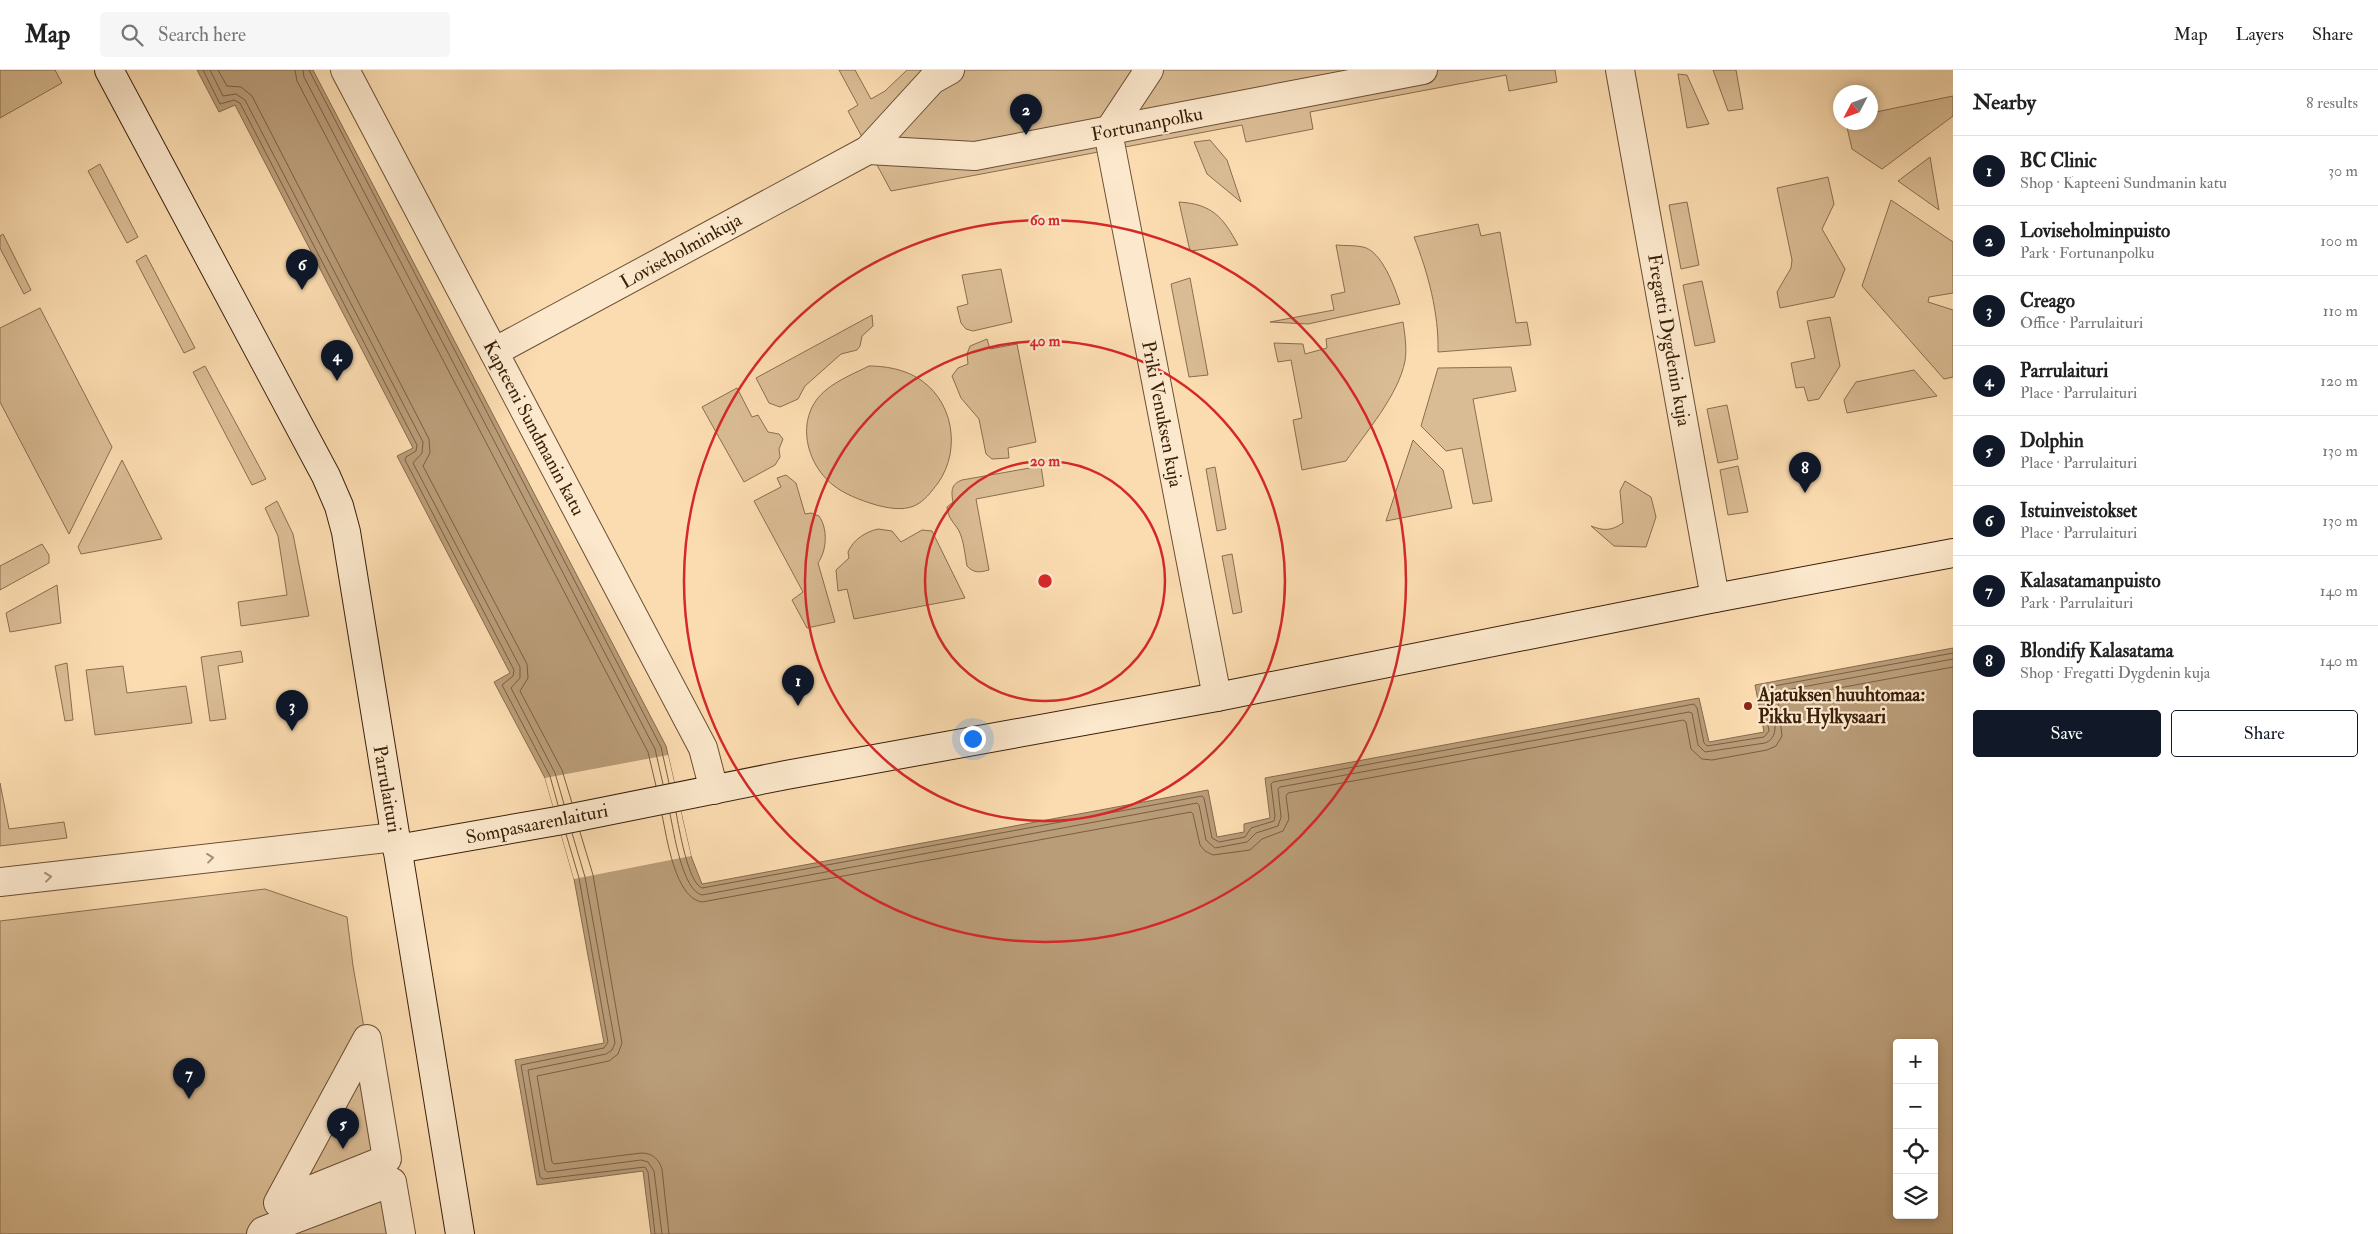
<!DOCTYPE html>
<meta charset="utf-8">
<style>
body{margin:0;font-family:"IM FELL Double Pica",serif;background:#f6f6f6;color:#222}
.controls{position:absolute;right:15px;bottom:15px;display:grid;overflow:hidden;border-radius:5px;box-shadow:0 2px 8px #0003}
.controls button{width:45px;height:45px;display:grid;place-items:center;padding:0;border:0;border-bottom:1px solid #e0e0e0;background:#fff;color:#222;font:25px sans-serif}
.compass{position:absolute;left:1833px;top:15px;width:45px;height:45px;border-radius:50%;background:#fff;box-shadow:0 2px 8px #0003;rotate:229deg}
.you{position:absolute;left:972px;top:668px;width:18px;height:18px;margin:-12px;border:4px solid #fff;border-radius:50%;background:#1a73e8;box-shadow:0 0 0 8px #1a73e833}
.badge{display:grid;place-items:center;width:32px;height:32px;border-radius:50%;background:#111827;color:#fff;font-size:16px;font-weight:700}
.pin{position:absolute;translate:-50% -41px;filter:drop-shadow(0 1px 2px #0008)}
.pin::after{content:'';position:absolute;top:26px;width:18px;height:15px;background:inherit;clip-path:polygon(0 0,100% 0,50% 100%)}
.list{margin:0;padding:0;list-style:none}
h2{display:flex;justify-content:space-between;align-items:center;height:65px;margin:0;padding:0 20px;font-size:21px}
h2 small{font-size:16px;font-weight:400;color:#767676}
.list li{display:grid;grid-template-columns:32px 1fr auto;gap:15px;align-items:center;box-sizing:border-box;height:70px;padding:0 20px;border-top:1px solid #e0e0e0}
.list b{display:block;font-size:19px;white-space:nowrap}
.list p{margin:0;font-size:16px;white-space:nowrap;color:#767676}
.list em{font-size:16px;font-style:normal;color:#767676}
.actions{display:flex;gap:10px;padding:15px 20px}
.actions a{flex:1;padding:11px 0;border:1px solid #111827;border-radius:5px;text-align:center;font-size:18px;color:#111827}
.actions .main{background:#111827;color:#fff}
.icon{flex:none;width:28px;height:28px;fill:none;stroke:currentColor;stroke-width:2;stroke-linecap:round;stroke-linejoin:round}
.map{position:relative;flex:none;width:1953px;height:1164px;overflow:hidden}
header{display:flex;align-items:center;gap:30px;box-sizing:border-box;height:70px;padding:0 25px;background:#fff;border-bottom:1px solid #e0e0e0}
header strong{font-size:24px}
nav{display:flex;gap:28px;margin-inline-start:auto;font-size:18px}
.search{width:350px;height:45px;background:#f6f6f6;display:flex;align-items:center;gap:12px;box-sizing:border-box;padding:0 18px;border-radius:5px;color:#767676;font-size:19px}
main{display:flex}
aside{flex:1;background:#fff}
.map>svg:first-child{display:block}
.green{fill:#dabc94;stroke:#8a6e50}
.water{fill:#b99c78;stroke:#866a4c;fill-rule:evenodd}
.pier{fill:#fbdcb0}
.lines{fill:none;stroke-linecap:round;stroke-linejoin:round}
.shore{stroke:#7a5e42;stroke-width:1}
.street-casing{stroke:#6a4f34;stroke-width:30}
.secondary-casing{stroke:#3a200b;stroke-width:30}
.street{stroke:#fce8cc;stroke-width:28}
.secondary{stroke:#fce8cc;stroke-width:28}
.oneway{stroke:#a58e75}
.ring{fill:none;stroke:#d62828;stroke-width:2.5}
.poi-dot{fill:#8f2418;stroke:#fce8cc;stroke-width:2}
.labels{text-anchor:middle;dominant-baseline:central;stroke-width:4.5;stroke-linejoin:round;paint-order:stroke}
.street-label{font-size:19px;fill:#3a200b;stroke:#fce8cc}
.poi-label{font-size:19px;font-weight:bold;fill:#3a200b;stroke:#fce8cc;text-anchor:start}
.centre{fill:#d62828;stroke:#fce8cc;stroke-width:2.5}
.ring-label{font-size:15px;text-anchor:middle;font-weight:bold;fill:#d62828;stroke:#fce8cc;stroke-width:4.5;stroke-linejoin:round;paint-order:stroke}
</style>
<header>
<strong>Map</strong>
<div class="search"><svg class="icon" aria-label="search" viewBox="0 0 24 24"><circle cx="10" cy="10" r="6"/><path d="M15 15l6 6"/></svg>Search here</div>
<nav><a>Map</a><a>Layers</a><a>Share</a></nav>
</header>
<main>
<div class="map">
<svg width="1953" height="1164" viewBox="0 0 1953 1164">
<rect width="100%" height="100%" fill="#fbdcb0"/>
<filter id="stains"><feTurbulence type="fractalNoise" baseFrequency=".004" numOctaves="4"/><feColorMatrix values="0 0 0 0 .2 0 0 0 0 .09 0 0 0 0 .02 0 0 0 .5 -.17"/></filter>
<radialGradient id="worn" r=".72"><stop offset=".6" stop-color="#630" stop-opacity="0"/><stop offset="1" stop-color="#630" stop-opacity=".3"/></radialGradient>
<!-- green -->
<g class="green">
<path d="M 0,0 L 55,0 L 62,13 L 0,48 Z"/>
<path d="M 839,0 L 855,0 L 871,29 L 885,21 L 907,0 L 1555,0 L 1557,12 L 1509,21 L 1506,5 L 1310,42 L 1313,59 L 1246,72 L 1242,55 L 891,121 L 848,41 L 858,35 Z"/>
<path d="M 1713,0 L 1736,0 L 1743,39 L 1728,41 Z"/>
<path d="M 1678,4 L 1687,5 L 1709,54 L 1687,58 Z"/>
<path d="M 1953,26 L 1953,46 L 1882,99 L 1852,79 L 1846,53 L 1870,52 L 1871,43 Z"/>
<path d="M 1210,70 L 1227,90 L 1241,132 L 1207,104 L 1194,72 Z"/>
<path d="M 1930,87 L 1939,140 L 1898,111 Z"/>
<path d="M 100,94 L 138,167 L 127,173 L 88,101 Z"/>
<path d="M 1828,107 L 1834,134 L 1822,159 L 1845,199 L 1834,227 L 1780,238 L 1777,222 L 1791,198 L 1792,190 L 1777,118 Z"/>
<path d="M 1891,130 L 1953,172 L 1953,223 L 1929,227 L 1928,232 L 1953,240 L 1953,307 L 1944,309 L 1862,216 Z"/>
<path d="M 1179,132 C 1212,134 1223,147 1238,175 L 1190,181 Z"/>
<path d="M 1687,132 L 1699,195 L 1681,199 L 1669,135 Z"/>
<path d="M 1478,154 L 1481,166 L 1500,162 L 1516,253 L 1527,252 L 1531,275 L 1438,282 C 1439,243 1428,203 1414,167 Z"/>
<path d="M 3,164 L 31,220 L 24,224 L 0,178 L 0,166 Z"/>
<path d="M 1336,175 C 1345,176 1355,175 1363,177 C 1382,181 1395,218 1400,234 L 1308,254 L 1270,252 L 1334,240 L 1331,225 L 1345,222 Z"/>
<path d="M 146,185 L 195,278 L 184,283 L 136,191 Z"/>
<path d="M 1001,199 L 1012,252 L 973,261 L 966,259 L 961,253 L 957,237 L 968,234 L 962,205 Z"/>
<path d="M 1190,208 L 1208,305 L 1189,307 L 1171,214 Z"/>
<path d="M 1702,211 L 1715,272 L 1695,276 L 1683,215 Z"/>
<path d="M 40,238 L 112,377 L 69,464 L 0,332 L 0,258 Z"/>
<path d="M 872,245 L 873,256 L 862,266 L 860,276 L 857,280 L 841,284 L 805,316 L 798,329 L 780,337 L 769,333 L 756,308 Z"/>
<path d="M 1830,247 L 1840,296 L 1819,329 L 1808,331 L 1804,317 L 1796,318 L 1791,293 L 1815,288 L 1807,251 Z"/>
<path d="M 1403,252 C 1405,265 1407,279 1405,291 C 1398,326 1366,362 1346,391 L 1302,400 L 1293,350 L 1302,348 L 1291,290 L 1278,292 L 1274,273 L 1303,274 L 1305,284 L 1327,278 L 1326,269 Z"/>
<path d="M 987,269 L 990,279 L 1017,274 L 1036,372 L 1008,378 L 1009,388 L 992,389 L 986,384 L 979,349 L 961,328 L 952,306 L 958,298 L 968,294 L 967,284 L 970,276 Z"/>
<path d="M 205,296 L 266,409 L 252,415 L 193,302 Z"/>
<path d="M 869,296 C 885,296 902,299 916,307 C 953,328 962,379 938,413 C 931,422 925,431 914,436 C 902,441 886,438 873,434 C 860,430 844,424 833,415 C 804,392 795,345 826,320 C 838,310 855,303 869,296 Z"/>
<path d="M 1511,297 L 1516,321 L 1473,329 L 1492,431 L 1473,434 L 1462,378 L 1446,381 L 1421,356 L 1438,298 Z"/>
<path d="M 1914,300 L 1937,326 L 1847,343 L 1844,330 L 1856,312 Z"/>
<path d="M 737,318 L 752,347 L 758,345 L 768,362 L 779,364 L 783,369 L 779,379 L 780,387 L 775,395 L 744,412 L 702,337 Z"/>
<path d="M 1727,335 L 1738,389 L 1718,393 L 1707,339 Z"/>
<path d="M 1413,370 L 1443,400 L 1452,438 L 1386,451 Z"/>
<path d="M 122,390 L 162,469 L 81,484 L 78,477 Z"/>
<path d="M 1041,396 L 1044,416 L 976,429 L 989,500 C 981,502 974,504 967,496 C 965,486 964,471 959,461 C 954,452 948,449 947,437 L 953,432 C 951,421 951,414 962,410 Z"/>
<path d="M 1738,396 L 1748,442 L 1728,445 L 1720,400 Z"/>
<path d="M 1215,397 L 1226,459 L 1217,461 L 1206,399 Z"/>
<path d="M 786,405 L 796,413 L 805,444 L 811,443 L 819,446 C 828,459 827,480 818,493 L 835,552 L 807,558 L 792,530 L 803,522 L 754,431 L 781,417 L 777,408 Z"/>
<path d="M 1625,411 L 1651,427 L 1656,447 L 1646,477 L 1614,476 L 1591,456 C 1604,461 1611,461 1623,453 L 1620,421 Z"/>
<path d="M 277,431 L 293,464 L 309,546 L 241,556 L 238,532 L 287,525 L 278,466 L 265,438 Z"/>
<path d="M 878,459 L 892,461 L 901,472 L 922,460 L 932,461 L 965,528 L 854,549 L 847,519 L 838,521 L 836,500 L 849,488 L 848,482 C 853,470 865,462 878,459 Z"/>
<path d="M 42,474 L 49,485 L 49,493 L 0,520 L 0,496 Z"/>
<path d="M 1232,484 L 1242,542 L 1233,544 L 1222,486 Z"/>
<path d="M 57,515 L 61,553 L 10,562 L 6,543 Z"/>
<path d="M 241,581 L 243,592 L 218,596 L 226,649 L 210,651 L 201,587 Z"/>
<path d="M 67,593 L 73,650 L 65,651 L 55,596 Z"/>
<path d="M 123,596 L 127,623 L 186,616 L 192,653 L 95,665 L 86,600 Z"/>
<path d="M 0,713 L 9,759 L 64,752 L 67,768 L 0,776 Z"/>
<path d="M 265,819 L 347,847 L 353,896 L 401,1164 L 0,1164 L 0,851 Z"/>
</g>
<!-- water -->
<path class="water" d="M 197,0 L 313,0 L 666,676 L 691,786 L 702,814 L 1208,720 L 1217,767 L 1244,762 L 1244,754 L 1270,748 L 1265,708 L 1699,628 L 1709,672 L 1764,662 L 1755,615 L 1953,578 L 1953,1164 L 651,1164 L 643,1101 L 537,1115 L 515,990 L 604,973 L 574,809 L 545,708 L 494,612 L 510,603 L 397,386 L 413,378 L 235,35 L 219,42 ZM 1897,973 L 1934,973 L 1934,1145 L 1897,1145 Z"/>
<!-- pier -->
<path class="pier" d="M 668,685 L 691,786 L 574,809 L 545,708 Z"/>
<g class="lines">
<!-- shore -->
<g class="shore">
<path d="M 203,0 L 220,34 L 234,30 L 240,33 L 417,375 L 416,381 L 406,387 L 405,390 L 514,600 L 513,606 L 502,615 L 550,706 L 558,735"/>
<path d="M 210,0 L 223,26 L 236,24 L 245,30 L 423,372 L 422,383 L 413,393 L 520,597 L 520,608 L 511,618 L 555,703 L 564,734"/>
<path d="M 218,0 L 227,16 L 241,17 L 252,26 L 429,369 L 430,383 L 423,396 L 527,594 L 528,608 L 520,621 L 562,700 L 572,733"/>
<path d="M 295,0 L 297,11 L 648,682 L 656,716"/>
<path d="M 303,0 L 304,7 L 655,679 L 663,714"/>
<path d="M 309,0 L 661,677 L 669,713"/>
<path d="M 676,742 C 679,758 688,813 702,818 L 1202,726 L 1204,728 L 1212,768 L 1219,772 L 1245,767 L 1251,758 L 1274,751 L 1275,746 L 1271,714 L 1273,712 L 1694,634 L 1697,638 L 1704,673 L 1707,676 L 1764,667 L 1769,661 L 1762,621 L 1763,618 L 1953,583"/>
<path d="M 670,744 C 674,762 682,820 702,825 L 1197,733 L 1199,735 L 1206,770 L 1215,778 L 1247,772 L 1256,763 L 1278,756 L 1281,747 L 1278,719 L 1280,717 L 1689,642 L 1692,643 L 1698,675 L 1705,682 L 1765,673 C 1783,667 1772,640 1769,626 L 1770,623 L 1953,589"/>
<path d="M 662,745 C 667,768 675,828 702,832 L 1191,742 L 1193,744 L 1200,775 L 1205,781 L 1213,785 L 1250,780 L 1262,769 L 1283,761 L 1289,749 L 1286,726 L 1288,723 L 1683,650 L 1686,652 L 1691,679 L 1702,689 L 1712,690 L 1767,680 L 1776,676 L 1782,666 L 1778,632 L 1779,629 L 1953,597"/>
<path d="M 580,762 L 593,805 L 622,973 L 618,984 L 609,991 L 537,1006 L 552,1092 L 554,1094 L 641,1083 C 652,1083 659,1089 662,1099 L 669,1164"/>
<path d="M 572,763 L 585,807 L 615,973 L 612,980 L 606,984 L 528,1000 L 545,1100 L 548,1102 L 641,1090 L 648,1092 L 654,1101 L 662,1164"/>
<path d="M 566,764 L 579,808 L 608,972 L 604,978 L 521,995 L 540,1107 L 543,1109 L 645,1097 L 648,1102 L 655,1164"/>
</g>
<defs>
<g id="street">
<path d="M 345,0 L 703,678 L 714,720"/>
<path d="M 1149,0 L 1108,62 L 1217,627"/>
<path d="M 1620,0 L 1715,528"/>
<path d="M 868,80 L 975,86 L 1423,0"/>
<path d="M 494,282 L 868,80 L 932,10 L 950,0"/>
<path d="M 0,812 L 395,767"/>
<path d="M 367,969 L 387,1089 L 278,1133 Z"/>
<path d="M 261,1164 L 263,1161 L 392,1112 L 401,1164"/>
</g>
<g id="secondary">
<path d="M 109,0 L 326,406 L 339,436 L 346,462 L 460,1164"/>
<path d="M 397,779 L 557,751 L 786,705 L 1217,627 L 1715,528 L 1953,483"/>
</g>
</defs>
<!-- street casing -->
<use href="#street" class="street-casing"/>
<!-- secondary casing -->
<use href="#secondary" class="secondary-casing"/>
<!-- street -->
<use href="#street" class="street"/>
<!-- secondary -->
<use href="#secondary" class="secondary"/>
</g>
<!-- one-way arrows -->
<defs><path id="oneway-chevron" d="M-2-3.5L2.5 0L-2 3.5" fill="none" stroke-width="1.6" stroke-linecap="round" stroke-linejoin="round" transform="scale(1.25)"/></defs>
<g class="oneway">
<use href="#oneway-chevron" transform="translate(210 788) rotate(-7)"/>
<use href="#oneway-chevron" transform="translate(48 807) rotate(-7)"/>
</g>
<!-- distance rings -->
<g class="ring">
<circle cx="1045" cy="511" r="120"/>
<circle cx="1045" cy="511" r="240"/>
<circle cx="1045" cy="511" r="361"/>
</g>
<!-- markers -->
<circle class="poi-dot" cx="1748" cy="636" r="5"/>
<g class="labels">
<!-- street labels -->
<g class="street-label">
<text transform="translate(1147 54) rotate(-11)">Fortunanpolku</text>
<text transform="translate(681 181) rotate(-29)">Loviseholminkuja</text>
<text transform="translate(1669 270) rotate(80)">Fregatti Dygdenin kuja</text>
<text transform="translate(1162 344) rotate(79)">Priki Venuksen kuja</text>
<text transform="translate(534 358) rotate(62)">Kapteeni Sundmanin katu</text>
<text transform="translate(387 719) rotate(80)">Parrulaituri</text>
<text transform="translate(537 754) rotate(-11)">Sompasaarenlaituri</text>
</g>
<!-- poi labels -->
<g class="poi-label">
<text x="1758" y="625">Ajatuksen huuhtomaa:<tspan x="1758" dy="22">Pikku Hylkysaari</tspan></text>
</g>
</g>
<circle cx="1045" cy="511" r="8" class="centre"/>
<g class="ring-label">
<text x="1045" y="155">60 m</text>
<text x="1045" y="276">40 m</text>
<text x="1045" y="396">20 m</text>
</g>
<rect width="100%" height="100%" filter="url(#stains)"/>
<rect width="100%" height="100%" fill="url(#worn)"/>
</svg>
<div class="controls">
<button>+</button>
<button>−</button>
<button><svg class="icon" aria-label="locate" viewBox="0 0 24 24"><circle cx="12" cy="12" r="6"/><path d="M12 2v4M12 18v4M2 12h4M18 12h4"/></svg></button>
<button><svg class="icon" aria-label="layers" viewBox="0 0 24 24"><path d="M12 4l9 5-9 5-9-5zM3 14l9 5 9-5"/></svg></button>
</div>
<svg class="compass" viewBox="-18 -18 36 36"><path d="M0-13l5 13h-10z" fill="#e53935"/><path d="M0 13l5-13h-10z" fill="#767676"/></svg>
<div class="you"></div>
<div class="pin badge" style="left:798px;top:636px">1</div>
<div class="pin badge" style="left:1026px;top:65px">2</div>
<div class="pin badge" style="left:292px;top:661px">3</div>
<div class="pin badge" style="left:337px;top:311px">4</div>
<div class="pin badge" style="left:343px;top:1079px">5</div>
<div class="pin badge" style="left:302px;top:220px">6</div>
<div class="pin badge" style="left:189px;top:1029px">7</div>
<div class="pin badge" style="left:1805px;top:423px">8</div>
</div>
<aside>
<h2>Nearby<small>8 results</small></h2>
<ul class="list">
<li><span class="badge">1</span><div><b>BC Clinic</b><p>Shop · Kapteeni Sundmanin katu</p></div><em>30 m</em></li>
<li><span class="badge">2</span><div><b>Loviseholminpuisto</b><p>Park · Fortunanpolku</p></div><em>100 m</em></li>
<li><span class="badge">3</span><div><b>Creago</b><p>Office · Parrulaituri</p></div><em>110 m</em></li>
<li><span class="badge">4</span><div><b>Parrulaituri</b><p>Place · Parrulaituri</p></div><em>120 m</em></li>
<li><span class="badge">5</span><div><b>Dolphin</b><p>Place · Parrulaituri</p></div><em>130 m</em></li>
<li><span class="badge">6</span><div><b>Istuinveistokset</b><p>Place · Parrulaituri</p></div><em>130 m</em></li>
<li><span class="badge">7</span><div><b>Kalasatamanpuisto</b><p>Park · Parrulaituri</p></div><em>140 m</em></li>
<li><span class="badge">8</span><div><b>Blondify Kalasatama</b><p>Shop · Fregatti Dygdenin kuja</p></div><em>140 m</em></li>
</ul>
<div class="actions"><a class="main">Save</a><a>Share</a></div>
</aside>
</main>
